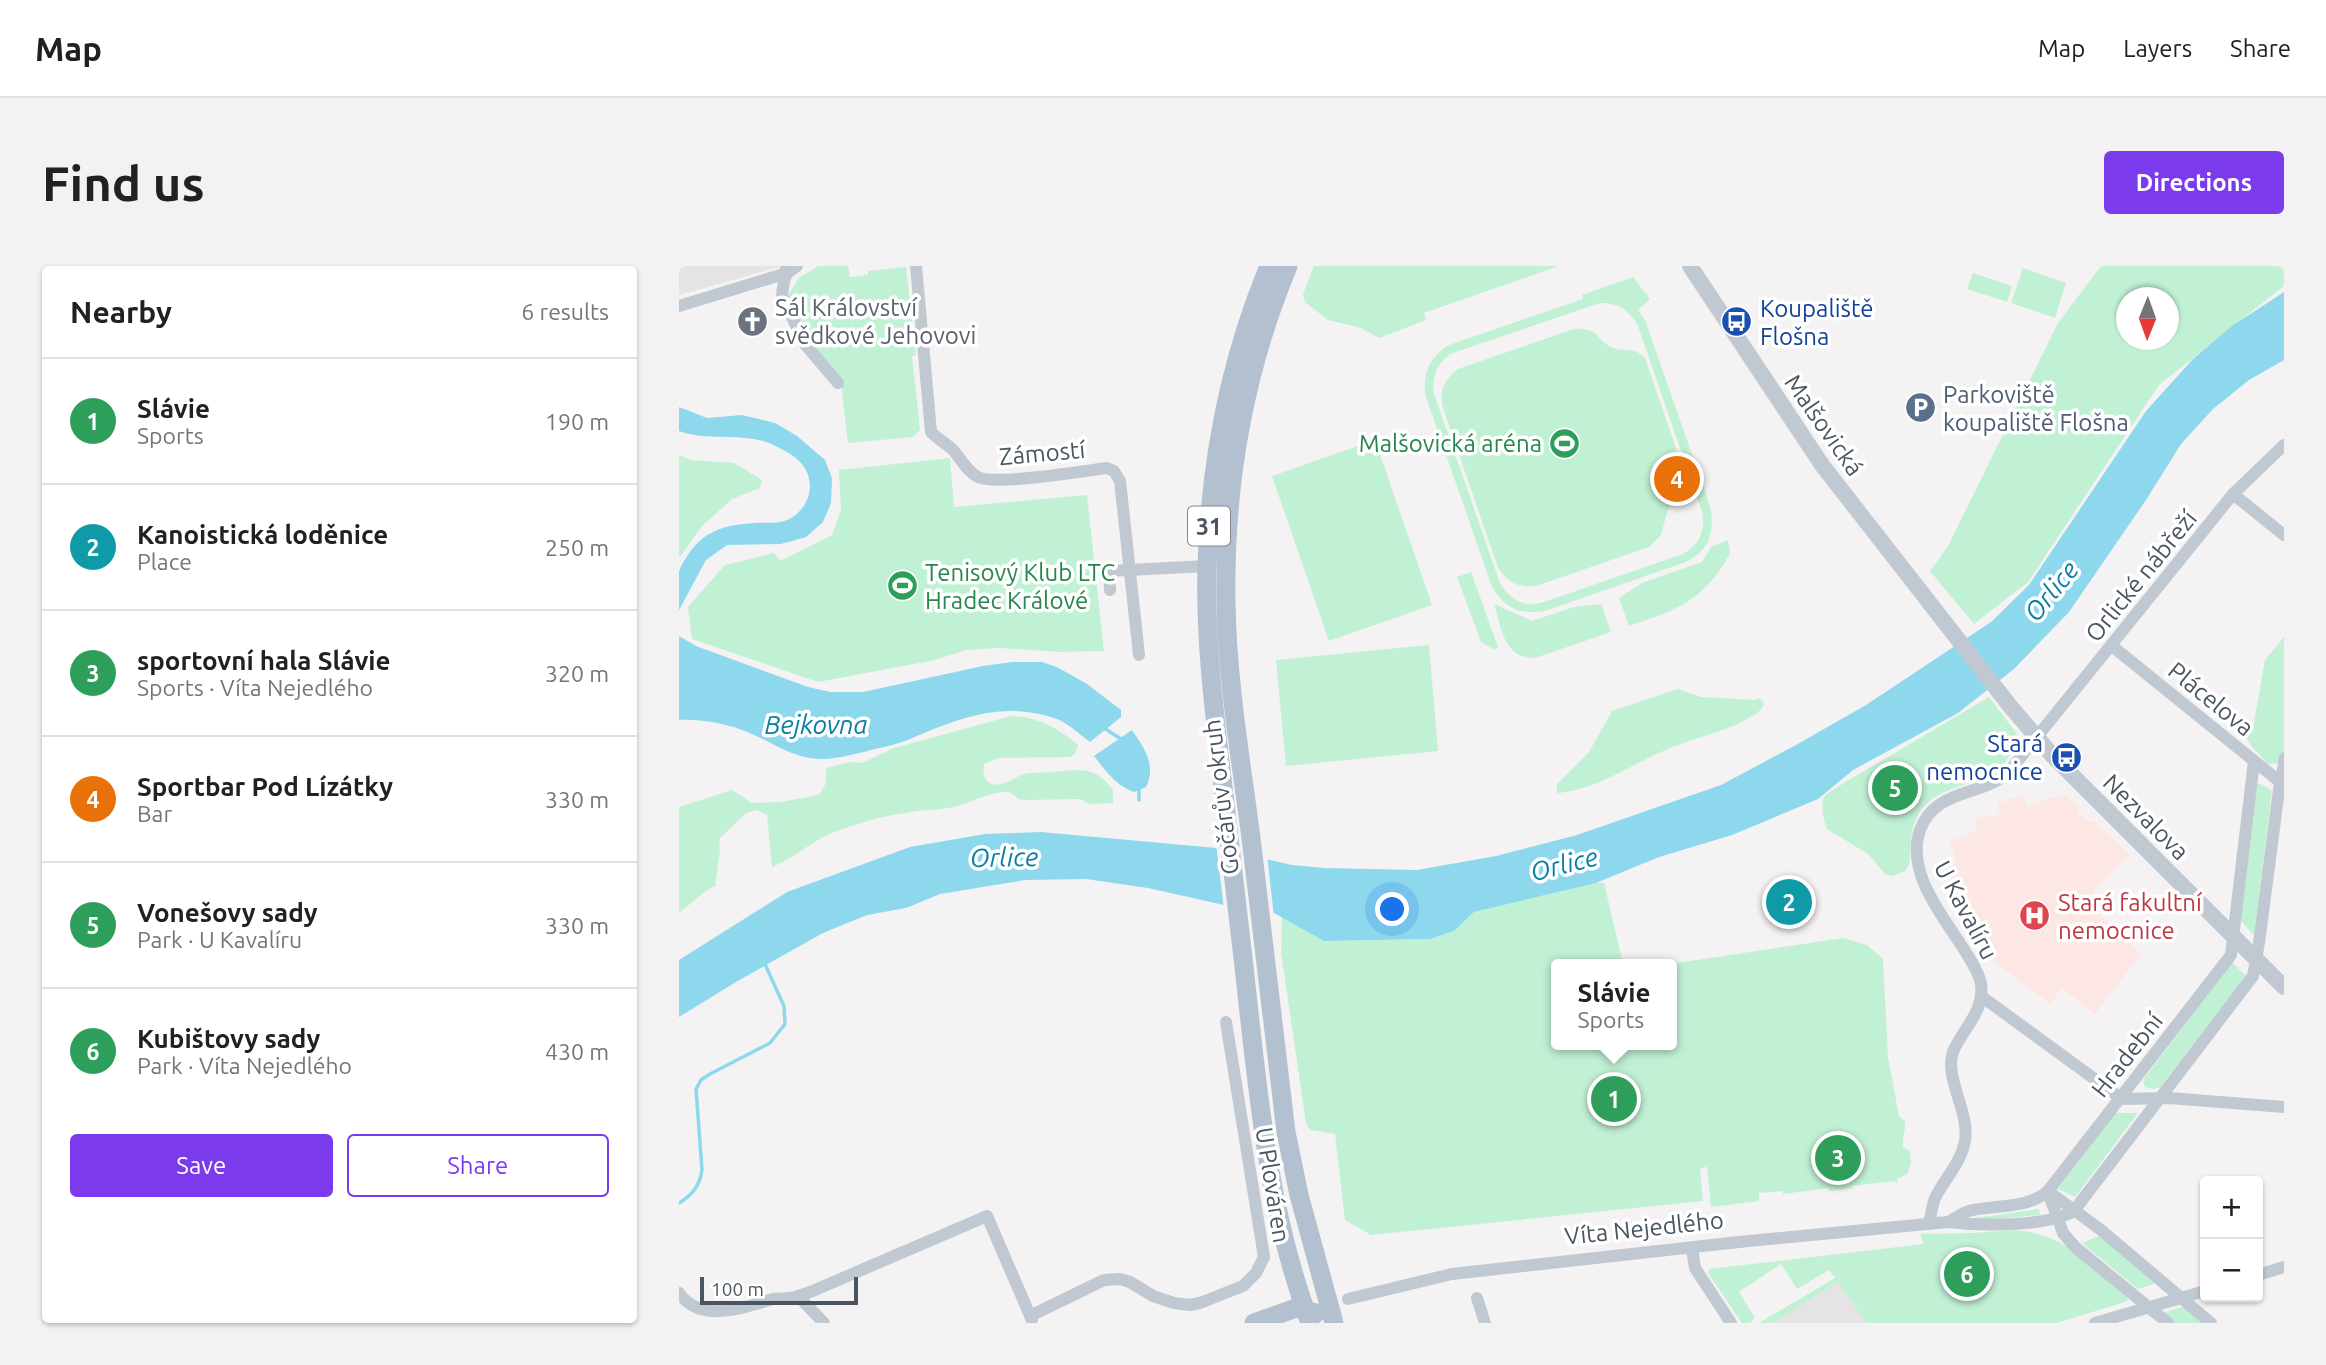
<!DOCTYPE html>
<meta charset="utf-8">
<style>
body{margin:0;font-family:Ubuntu,sans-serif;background:#f2f2f2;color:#202124}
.controls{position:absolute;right:21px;bottom:21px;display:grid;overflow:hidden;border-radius:7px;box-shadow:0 2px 5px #0004}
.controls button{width:63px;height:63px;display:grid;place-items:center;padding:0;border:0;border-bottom:2px solid #e0e0e0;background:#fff;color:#202124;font:35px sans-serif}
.compass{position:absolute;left:1437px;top:21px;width:63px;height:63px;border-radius:50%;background:#fff;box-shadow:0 2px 5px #0004;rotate:181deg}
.scale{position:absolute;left:21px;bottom:18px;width:158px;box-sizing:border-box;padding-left:7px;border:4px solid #495560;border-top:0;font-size:19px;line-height:24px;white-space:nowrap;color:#495560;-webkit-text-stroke:5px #fff;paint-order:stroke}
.you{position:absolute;left:714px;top:644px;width:24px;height:24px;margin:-18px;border:5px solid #fff;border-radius:50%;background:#1a73e8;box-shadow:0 0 0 10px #1a73e833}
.badge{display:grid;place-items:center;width:46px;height:46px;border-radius:50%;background:#7c3aed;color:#fff;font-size:23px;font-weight:700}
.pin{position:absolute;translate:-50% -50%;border:4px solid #fff;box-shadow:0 2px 7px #0006}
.popup{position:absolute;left:872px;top:693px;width:126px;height:91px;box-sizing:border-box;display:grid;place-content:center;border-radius:7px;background:#fff;filter:drop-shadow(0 2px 5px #0005);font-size:23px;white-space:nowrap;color:#757577}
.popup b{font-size:26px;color:#202124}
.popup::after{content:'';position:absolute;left:50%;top:100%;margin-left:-14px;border:14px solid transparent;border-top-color:#fff}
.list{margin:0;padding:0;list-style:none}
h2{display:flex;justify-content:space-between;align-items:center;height:91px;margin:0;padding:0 28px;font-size:30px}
h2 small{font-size:23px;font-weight:400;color:#757577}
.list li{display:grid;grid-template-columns:46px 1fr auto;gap:21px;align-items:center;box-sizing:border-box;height:126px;padding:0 28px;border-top:2px solid #e0e0e0}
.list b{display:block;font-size:26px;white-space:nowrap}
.list p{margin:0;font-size:23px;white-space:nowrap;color:#757577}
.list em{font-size:23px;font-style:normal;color:#757577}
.actions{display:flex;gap:14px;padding:21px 28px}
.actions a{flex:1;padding:16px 0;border:2px solid #7c3aed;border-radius:7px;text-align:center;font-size:24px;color:#7c3aed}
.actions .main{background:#7c3aed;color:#fff}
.map{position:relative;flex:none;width:1605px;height:1057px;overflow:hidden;border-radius:7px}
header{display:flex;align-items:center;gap:42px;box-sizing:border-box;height:98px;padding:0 35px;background:#fff;border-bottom:2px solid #e0e0e0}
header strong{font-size:33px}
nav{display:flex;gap:38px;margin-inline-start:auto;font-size:24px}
.intro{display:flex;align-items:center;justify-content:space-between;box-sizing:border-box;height:168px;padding:0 42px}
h1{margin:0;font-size:49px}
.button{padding:18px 32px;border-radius:7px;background:#7c3aed;color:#fff;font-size:24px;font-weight:700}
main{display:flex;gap:42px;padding:0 42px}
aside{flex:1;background:#fff;border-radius:7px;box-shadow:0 2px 5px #0004}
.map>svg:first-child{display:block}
.education{fill:#e5e3e4}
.medical{fill:#fce7e4}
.green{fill:#c1f1d5;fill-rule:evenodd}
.water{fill:#8ed8ee}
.pier{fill:#f4f2f2}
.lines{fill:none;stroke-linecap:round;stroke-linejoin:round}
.stream{stroke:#8ed8ee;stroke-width:3.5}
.pedestrian{stroke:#c0c9d1;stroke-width:10}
.minor{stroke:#c0c9d1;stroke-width:12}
.tertiary{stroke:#c0c9d1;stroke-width:16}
.primary{stroke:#b2c0d0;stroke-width:19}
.labels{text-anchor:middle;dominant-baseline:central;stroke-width:7;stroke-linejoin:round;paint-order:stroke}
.shield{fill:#fff;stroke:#808890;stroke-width:2}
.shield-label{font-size:23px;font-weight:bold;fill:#495560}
.worship-label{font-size:24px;fill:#5b616d;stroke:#fff;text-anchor:start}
.transit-label{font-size:24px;fill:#164399;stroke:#fff;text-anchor:start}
.service-label{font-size:24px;fill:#4e5e75;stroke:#fff;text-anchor:start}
.street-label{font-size:24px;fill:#495560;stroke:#fff}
.leisure-label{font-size:24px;fill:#27864d;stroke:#fff;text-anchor:end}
.health-label{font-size:24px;fill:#be3a42;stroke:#fff;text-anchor:start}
.water-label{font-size:26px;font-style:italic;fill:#0b7fa2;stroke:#fff}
</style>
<header>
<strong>Map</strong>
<nav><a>Map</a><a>Layers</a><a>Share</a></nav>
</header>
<div class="intro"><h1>Find us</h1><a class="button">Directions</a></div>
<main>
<aside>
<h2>Nearby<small>6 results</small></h2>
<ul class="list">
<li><span class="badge" style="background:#2e9e5b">1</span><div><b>Slávie</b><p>Sports</p></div><em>190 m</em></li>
<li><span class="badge" style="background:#0f9aa8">2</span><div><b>Kanoistická loděnice</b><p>Place</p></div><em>250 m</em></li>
<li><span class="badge" style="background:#2e9e5b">3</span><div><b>sportovní hala Slávie</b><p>Sports · Víta Nejedlého</p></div><em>320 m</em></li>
<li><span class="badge" style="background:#e8710a">4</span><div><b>Sportbar Pod Lízátky</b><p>Bar</p></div><em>330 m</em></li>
<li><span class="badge" style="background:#2e9e5b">5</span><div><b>Vonešovy sady</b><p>Park · U Kavalíru</p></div><em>330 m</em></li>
<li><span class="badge" style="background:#2e9e5b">6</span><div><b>Kubištovy sady</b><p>Park · Víta Nejedlého</p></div><em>430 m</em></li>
</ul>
<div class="actions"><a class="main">Save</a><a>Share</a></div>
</aside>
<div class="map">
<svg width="1605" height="1057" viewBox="0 0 1605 1057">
<rect width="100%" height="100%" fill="#f4f2f2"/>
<!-- education -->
<g class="education">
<path d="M 0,0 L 100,0 L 100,1 L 0,29 Z"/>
<path d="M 1159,1016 L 1187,1057 L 1094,1057 Z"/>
</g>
<!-- medical -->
<path class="medical" d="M 1384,528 L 1399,540 L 1398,546 L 1409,556 L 1415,555 L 1450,589 L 1406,634 L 1462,688 L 1416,748 L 1383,722 L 1371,738 L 1304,687 L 1268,599 L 1277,595 L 1270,575 L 1298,565 L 1296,554 L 1321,548 L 1318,537 L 1345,529 L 1349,540 Z"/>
<!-- green -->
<g class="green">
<path d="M 139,0 L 169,0 L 171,11 L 189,9 L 189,5 L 227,1 L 237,89 L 233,90 L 241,164 L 234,171 L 169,177 L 161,110 L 131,76 L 110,28 L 120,12 Z"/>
<path d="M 635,0 L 880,0 L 745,47 L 747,54 L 700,72 L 682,62 L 649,54 L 626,36 L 624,28 Z"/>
<path d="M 1422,0 L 1605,0 L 1605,20 L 1480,119 L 1349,316 L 1295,358 L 1251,305 L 1269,280 L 1379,57 ZM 1448,32 L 1490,32 L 1490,74 L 1448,74 Z"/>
<path d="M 1344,2 L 1387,17 L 1376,52 L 1332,37 Z"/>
<path d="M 1294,7 L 1333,20 L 1328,36 L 1288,23 Z"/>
<path d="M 954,11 L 971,33 L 959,44 L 966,54 L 1031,240 C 1037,266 1029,287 1004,297 L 869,344 C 845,350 825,343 813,321 L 746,128 C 744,107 751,90 770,79 L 904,33 L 903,29 ZM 921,37 C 939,37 950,44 959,60 L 1023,246 C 1027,265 1020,279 1004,288 L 865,336 C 846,342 831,334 821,317 L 755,128 C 752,112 758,98 771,88 Z"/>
<path d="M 895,63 C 921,61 917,75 934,82 C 946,86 956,81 966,92 L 1007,211 L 1007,220 L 989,243 L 982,269 L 970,281 L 860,319 C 841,323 827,317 818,299 L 764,142 C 760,126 765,113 779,103 Z"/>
<path d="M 696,174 L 753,339 L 650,375 L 593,210 Z"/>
<path d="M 0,189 L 12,194 L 55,197 L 83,214 L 81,222 L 53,233 L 23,260 L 0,292 Z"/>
<path d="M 271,192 L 275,241 L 408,229 L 425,385 L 381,386 L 321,382 L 287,384 L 256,394 L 139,416 L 13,373 L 9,341 L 46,299 L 95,287 L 101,295 L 153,269 L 162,244 L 160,204 Z"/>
<path d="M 1049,274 L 1051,287 C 1026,334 998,344 950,360 L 940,332 L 963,317 L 1023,296 L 1032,281 Z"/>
<path d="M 792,306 L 819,381 L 816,384 L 802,376 L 778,311 Z"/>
<path d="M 815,338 L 853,355 L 895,341 L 922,338 L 932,366 L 856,392 C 824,392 823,363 815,338 Z"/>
<path d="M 1605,371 L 1605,497 L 1589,498 L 1573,481 L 1567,471 L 1575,457 L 1586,394 Z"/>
<path d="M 750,379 L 759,485 L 607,500 L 597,394 Z"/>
<path d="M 999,423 L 1022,431 L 1077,434 L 1080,432 L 1085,437 C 1083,442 1084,442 1079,446 C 1053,465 1019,470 989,483 C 953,498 918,524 878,527 L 878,518 L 910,486 L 933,445 Z"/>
<path d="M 1310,431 L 1338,468 C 1327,534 1257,503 1236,556 C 1230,569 1232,586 1230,599 L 1226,605 L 1214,610 L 1206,608 L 1189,588 L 1148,563 C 1145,556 1141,539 1145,531 C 1147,528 1152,526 1155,523 Z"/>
<path d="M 332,450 C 358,450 379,462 399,479 L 397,486 L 392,491 L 320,492 L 305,498 C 304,505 304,513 311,517 C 322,522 333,513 342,509 C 350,506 361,507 370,506 C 398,504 415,498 434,524 L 434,537 L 410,538 L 401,533 L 347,534 L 339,533 C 335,528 332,526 326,526 C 306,527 288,539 269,542 C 256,544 243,544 231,546 C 204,550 179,557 153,567 C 131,576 115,593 93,601 L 88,549 L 77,544 L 67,547 L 40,573 L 41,585 L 36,620 L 28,624 L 0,647 L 0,541 L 53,524 L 73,537 L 102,536 L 140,529 L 147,517 L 147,502 L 171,496 L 183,497 L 215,482 Z"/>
<path d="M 1580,517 L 1593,525 L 1575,669 L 1561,654 L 1578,518 Z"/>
<path d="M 917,617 L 925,617 L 944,698 L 877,698 L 877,779 L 993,779 L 993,698 L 991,698 L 1164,672 L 1188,679 L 1204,693 L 1209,791 L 1220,850 L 1226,855 C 1227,865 1223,870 1224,881 L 1231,886 L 1232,897 L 1228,908 L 1218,913 L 1218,920 L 1216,915 L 1172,920 L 1173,922 L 1150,925 L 1150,922 L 1104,928 L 1104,925 L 1080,927 L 1080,936 L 1080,935 L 1032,941 L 1028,901 L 1021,902 L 1024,935 L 692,969 L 666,954 L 656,868 L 631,864 L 627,857 L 602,686 L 603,650 L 645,675 L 751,673 L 775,665 L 795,646 Z"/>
<path d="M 1553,696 L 1567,710 L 1481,821 L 1475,823 L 1466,821 L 1464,814 Z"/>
<path d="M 1436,847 L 1459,847 L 1396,931 L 1379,923 Z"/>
<path d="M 1360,943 L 1361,949 L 1293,955 L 1289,953 Z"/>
<path d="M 1330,964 C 1384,965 1409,997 1447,1029 L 1449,1035 L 1378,1057 L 1187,1057 L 1159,1016 L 1094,1057 L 1080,1057 L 1156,1012 L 1150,1004 L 1118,1023 L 1102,998 L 1060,1026 L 1076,1052 L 1071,1057 L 1063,1057 L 1029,1007 L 1030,1003 L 1245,978 L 1241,968 L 1295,967 Z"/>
<path d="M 1422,969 L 1478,1017 L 1459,1023 L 1403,977 Z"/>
<path d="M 1505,1040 L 1525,1057 L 1495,1057 L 1490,1052 L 1487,1046 Z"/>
</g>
<!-- water -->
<g class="water">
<path d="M 1605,26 L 1605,94 L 1570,114 L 1534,143 L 1502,178 L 1467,234 L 1390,346 L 1335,403 L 1279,447 L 1174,504 L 1139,533 L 1053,569 L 980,591 L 917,617 L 795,646 L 775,665 L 751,673 L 645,675 L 595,647 L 545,639 L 469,622 L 407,613 L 346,614 L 261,628 L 227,642 L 188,649 L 144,667 L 57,716 L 0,751 L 0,694 L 108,626 L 231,581 L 306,568 L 362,566 L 537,582 L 613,599 L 645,602 L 738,604 L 817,590 L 898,569 L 1042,519 L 1117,479 L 1187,439 L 1312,356 L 1350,319 L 1467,145 L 1514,93 L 1553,60 Z"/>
<path d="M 0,141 L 28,152 L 63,149 L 96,157 L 118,170 L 146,194 L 153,212 L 152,237 L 144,256 L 127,271 L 102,278 L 48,279 L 27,294 L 0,344 C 0,332 0,318 0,306 C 1,301 4,296 7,292 C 23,265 45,259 75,257 C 88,256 100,259 112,252 C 131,241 138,215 122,197 C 114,188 101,182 90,177 C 60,166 29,176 0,165 Z"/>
<path d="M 0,370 L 17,380 L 129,421 L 151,426 L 184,426 L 304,400 L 333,396 L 363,396 L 378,401 L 408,418 L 442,444 L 442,451 L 411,476 C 400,468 388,456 375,452 C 319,434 277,454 226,475 C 213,480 198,482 185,486 C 171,489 157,493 143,493 C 116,493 96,478 73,468 C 50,458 25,453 0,454 Z"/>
<path d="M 453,464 C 465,482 478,499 467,521 L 455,526 C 437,520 426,504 415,490 Z"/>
</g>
<!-- pier -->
<path class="pier" d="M 537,578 L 588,588 L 595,651 L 545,643 Z"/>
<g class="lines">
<!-- stream -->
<g class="stream">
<path d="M 425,462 L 442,473"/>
<path d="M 460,520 L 460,534"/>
<path d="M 0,937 C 13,929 21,920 23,904 L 17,823 L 22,814 L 31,808 L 91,777 L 106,758 L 105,740 L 85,696"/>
</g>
<!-- pedestrian -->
<path class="pedestrian" d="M 1601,515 L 1605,491"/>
<!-- minor -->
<g class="minor">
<path d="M 107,0 L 108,7 L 105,15 L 103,29 L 125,77 L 159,117"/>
<path d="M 237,0 L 252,166 C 259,173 266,177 273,183 C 282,192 287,205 299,211 C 316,220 404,205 428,202 L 435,205 L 441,215 L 460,389"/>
<path d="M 0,40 L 108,7 L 118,0"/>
<path d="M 1554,228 L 1605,269"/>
<path d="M 431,324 L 430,305 L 528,300"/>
<path d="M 1433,380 L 1605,519"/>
<path d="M 1302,730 L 1443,833 L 1490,832 L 1605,841"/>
<path d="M 1369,925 L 1422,964 L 1532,1057"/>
<path d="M 1369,926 L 1384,967 L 1396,981 L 1489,1057"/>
<path d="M 1270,956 C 1276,952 1283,947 1290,945 C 1316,938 1347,944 1369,925 L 1552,689 L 1575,495"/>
<path d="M 1250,958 C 1252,949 1253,940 1256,932 C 1266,912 1282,897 1286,875 C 1291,846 1265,812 1274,786 C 1283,763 1306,746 1302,718 C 1300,706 1292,695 1286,685 C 1264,650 1226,606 1241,564 C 1255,524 1300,530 1328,508 L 1554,228 L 1605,179"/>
<path d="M 1013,982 L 1016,1002 L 1052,1057"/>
<path d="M 1579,1009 L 1605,1001"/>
<path d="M 0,1027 C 21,1057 60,1043 94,1033 C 99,1032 105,1033 110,1032 C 119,1031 128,1027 136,1024 L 308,950 L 353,1054"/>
<path d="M 119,1030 L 145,1057"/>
<path d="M 798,1032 L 806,1057"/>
<path d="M 669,1033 L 773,1008 L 1060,976 L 1269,956 C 1303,960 1364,961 1394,946 L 1574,710 L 1580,677 L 1601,516 L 1605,510"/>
<path d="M 351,1050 L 425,1014 L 441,1013 L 451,1016 L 474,1030 L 495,1037 L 511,1039 L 521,1037 L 564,1020 L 577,1007 L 585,991 L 547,756"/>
<path d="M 1416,1057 L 1526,1025"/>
</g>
<!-- tertiary -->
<path class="tertiary" d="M 1011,0 L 1143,199 L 1331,440 L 1373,489 L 1605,721"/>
<!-- primary -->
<g class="primary">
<path d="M 590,0 C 551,94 531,198 528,300 C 526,368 534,436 542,504 C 549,567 557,629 564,692 C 578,815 587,940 631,1057"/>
<path d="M 609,0 C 565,106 545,221 547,336 C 548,415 562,494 572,572 C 584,670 595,768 607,866 L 620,929 L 655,1057"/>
<path d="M 575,1057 L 617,1042 L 637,1047"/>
</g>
</g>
<!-- icons -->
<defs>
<symbol id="church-disc" viewBox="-11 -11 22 22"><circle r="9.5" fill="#6b7280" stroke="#fff"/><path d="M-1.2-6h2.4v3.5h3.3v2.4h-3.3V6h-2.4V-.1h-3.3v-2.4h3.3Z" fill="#fff"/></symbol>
<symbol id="bus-disc" viewBox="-11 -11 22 22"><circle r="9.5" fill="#1a4fb4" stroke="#fff"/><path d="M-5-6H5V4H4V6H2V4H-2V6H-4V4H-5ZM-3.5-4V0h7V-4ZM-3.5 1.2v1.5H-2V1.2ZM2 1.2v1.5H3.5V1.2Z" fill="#fff"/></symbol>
<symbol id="parking-disc" viewBox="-11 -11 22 22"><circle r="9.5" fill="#5c6f8a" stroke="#fff"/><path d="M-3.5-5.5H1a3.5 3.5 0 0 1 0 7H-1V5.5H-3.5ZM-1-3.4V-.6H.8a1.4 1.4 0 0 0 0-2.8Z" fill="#fff"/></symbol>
<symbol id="stadium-disc" viewBox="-11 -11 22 22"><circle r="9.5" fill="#2e9e5b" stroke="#fff"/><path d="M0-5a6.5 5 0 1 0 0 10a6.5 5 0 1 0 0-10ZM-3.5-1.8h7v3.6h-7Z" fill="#fff"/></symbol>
<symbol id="hospital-disc" viewBox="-11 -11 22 22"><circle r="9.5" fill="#e0444e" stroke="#fff"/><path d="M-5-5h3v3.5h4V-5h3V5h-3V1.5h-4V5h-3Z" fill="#fff"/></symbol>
</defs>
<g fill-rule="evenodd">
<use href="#church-disc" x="56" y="38" width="35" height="35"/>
<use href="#bus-disc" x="1040" y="38" width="35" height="35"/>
<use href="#parking-disc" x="1224" y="124" width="35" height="35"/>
<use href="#stadium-disc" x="868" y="160" width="35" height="35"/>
<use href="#stadium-disc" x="206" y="302" width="35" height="35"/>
<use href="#bus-disc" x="1370" y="474" width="35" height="35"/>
<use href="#hospital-disc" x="1338" y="632" width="35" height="35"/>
</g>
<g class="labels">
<!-- shield labels -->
<rect class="shield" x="509" y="240.5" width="42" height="39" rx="5"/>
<g class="shield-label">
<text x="530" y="260">31</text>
</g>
<!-- worship labels -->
<g class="worship-label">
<text x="96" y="41">Sál Království<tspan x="96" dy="28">svědkové Jehovovi</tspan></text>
</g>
<!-- transit labels -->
<g class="transit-label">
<text x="1081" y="42">Koupaliště<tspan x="1081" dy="28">Flošna</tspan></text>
<text x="1364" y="477" text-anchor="end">Stará<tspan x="1364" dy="28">nemocnice</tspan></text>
</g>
<!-- service labels -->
<g class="service-label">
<text x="1264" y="128">Parkoviště<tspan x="1264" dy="28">koupaliště Flošna</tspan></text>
</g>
<!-- street labels -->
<g class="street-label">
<text transform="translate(1145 159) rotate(55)">Malšovická</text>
<text transform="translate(363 187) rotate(-5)">Zámostí</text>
<text transform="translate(1462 310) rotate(-51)">Orlické nábřeží</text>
<text transform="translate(1532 433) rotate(39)">Plácelova</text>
<text transform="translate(542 531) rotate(-97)">Gočárův okruh</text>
<text transform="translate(1467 551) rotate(45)">Nezvalova</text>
<text transform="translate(1287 644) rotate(62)">U Kavalíru</text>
<text transform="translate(1448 789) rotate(-52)">Hradební</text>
<text transform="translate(594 919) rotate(81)">U Plováren</text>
<text transform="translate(965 962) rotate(-6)">Víta Nejedlého</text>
</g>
<!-- leisure labels -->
<g class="leisure-label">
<text x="863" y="177">Malšovická aréna</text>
<text x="246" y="306" text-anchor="start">Tenisový Klub LTC<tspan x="246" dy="28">Hradec Králové</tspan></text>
</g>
<!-- health labels -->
<g class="health-label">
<text x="1379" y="636">Stará fakultní<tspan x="1379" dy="28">nemocnice</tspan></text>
</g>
<!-- water labels -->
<g class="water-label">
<text transform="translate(1372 325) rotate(-51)">Orlice</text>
<text x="137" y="458">Bejkovna</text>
<text transform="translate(325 591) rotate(-1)">Orlice</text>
<text transform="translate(885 598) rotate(-14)">Orlice</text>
</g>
</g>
</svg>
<div class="controls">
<button>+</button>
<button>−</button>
</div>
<svg class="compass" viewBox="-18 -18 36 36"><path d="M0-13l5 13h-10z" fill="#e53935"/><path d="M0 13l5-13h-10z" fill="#757577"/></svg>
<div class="scale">100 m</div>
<div class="you"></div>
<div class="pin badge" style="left:935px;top:833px;background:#2e9e5b">1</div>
<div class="popup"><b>Slávie</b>Sports</div>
<div class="pin badge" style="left:1110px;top:636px;background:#0f9aa8">2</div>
<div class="pin badge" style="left:1159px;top:892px;background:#2e9e5b">3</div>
<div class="pin badge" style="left:998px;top:213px;background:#e8710a">4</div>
<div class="pin badge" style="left:1216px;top:522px;background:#2e9e5b">5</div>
<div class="pin badge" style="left:1288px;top:1008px;background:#2e9e5b">6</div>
</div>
</main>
